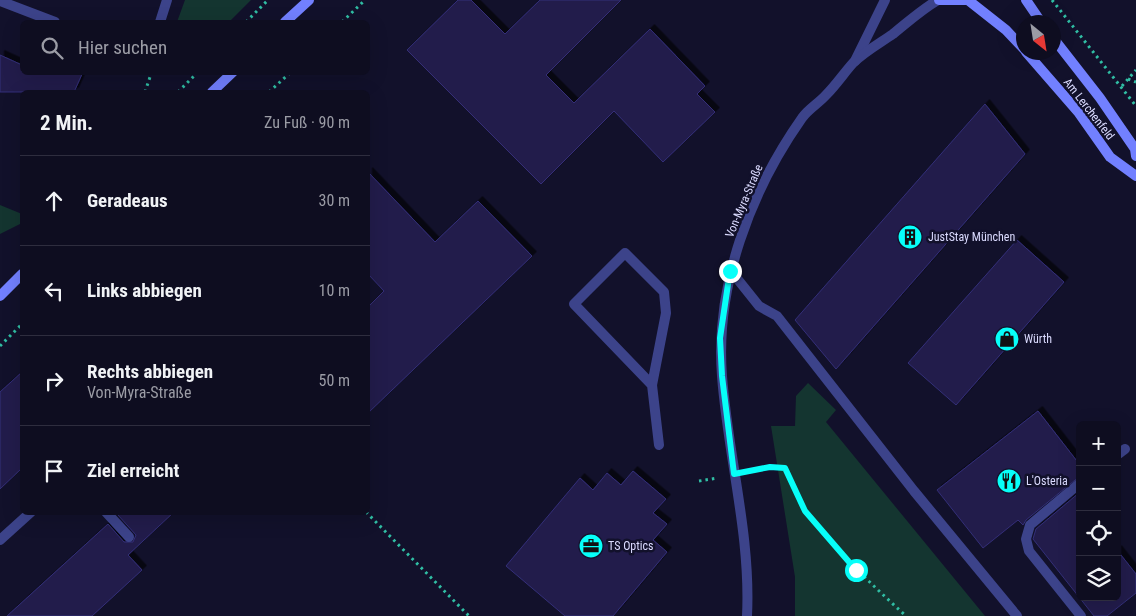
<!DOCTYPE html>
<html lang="de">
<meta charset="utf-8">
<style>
body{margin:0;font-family:"Roboto Condensed",sans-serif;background:#1c1b2d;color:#f1f3f6}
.controls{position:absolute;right:15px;bottom:15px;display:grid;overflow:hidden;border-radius:8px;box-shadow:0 5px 20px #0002}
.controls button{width:45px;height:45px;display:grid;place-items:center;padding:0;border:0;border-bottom:1px solid #2e2d3e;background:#0e0d20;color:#f1f3f6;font:25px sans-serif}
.compass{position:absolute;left:1016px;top:15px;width:45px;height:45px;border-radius:50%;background:#0e0d20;box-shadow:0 5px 20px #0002;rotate:150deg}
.stop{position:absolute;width:15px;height:15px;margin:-11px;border:4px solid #07fff9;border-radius:50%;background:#fff}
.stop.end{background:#07fff9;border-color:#fff;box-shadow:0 1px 5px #0008}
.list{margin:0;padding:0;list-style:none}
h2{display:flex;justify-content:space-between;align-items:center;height:65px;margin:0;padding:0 20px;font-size:21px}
h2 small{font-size:16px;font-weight:400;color:#9b9ca5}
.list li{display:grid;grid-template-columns:32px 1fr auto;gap:15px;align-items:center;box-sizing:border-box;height:90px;padding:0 20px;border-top:1px solid #2e2d3e}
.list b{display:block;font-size:19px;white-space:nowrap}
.list p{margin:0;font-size:16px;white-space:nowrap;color:#9b9ca5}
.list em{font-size:16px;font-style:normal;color:#9b9ca5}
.icon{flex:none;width:28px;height:28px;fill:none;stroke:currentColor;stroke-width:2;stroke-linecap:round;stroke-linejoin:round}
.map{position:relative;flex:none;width:1136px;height:616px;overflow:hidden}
.search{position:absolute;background:#0e0d20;box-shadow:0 5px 20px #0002;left:20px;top:20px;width:350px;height:55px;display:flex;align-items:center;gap:12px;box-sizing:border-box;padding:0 18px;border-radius:8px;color:#9b9ca5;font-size:19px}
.panel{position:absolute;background:#0e0d20;box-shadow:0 5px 20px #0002;left:20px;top:90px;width:350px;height:425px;border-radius:8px}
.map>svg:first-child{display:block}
.green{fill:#143530}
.building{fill:#211d4c;stroke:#342f78;filter:url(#shadow)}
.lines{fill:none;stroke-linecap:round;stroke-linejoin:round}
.path{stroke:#30bea4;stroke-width:3;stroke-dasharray:2.5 4;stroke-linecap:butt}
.lane{stroke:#3c438a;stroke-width:10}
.street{stroke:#3c438a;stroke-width:10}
.secondary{stroke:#7280ff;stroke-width:10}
.route{stroke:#07fff9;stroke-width:6}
.labels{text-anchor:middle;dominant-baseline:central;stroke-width:5;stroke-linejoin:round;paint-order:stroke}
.street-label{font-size:12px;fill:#dbdbff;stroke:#12112b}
.poi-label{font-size:12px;fill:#dbdbff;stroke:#12112b;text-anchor:start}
</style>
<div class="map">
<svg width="1136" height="616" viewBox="0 0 1136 616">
<defs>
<filter id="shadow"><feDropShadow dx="4.5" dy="-4.5" stdDeviation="0" flood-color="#0009"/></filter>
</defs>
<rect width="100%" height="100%" fill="#12112b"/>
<!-- green -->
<g class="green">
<path d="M 185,0 L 251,0 L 229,22 L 177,22 Z"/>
<path d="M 0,205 L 22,214 L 22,223 L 0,234 Z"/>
<path d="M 808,383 L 836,410 L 826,422 L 985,616 L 795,616 L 795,577 L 771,426 L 795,426 L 796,396 Z"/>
</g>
<!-- building -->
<g class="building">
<path d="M 458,0 L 471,0 L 505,34 L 540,0 L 621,0 L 546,75 L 574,103 L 650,29 L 705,86 L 697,94 L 715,112 L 663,162 L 614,111 L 541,184 L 407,50 Z"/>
<path d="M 0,55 L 22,65 L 22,72 L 83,72 L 74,92 L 0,92 Z"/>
<path d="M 985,104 L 1025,154 L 836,369 L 795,320 Z"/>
<path d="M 368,172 L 435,242 L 478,201 L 532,256 L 368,413 L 368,307 L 384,291 L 368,274 Z"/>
<path d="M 1017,240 L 1064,282 L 956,405 L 908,363 Z"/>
<path d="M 22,372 L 22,468 L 0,489 L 0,392 Z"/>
<path d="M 1038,411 L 1080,465 L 1080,476 L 1026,520 L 1023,525 L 1018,520 L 983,548 L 937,490 Z"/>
<path d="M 633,471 L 666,499 L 653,513 L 667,524 L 653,540 L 667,552 L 613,616 L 565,616 L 506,566 L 580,478 L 593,490 L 607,473 L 621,485 Z"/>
<path d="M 1080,492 L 1080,597 L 1117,597 L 1117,550 L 1136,574 L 1136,593 L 1107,616 L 1094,616 L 1033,539 L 1036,529 Z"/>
<path d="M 121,512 L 174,512 L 128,555 L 142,570 L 92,616 L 7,616 L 108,524 L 124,542 L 133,542 L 136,535 L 118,515 Z"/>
</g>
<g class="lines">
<!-- path -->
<g class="path">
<path d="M 1052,0 L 1136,106"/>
<path d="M 246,22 L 268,0"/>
<path d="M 342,22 L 365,0"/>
<path d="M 1128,79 L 1136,82"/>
<path d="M 1122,86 L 1136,70"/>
<path d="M 145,92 L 150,77 L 149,72"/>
<path d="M 178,92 L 198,72"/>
<path d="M 269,92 L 291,72"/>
<path d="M 0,346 L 22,324"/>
<path d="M 752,471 L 771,467 L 785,468 C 794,482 797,500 807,513 C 836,551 871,584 906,616"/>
<path d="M 699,481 L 718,478"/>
<path d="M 366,512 L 469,616"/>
</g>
<!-- lane -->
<g class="lane">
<path d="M 652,385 L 574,304 L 625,253 L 664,292 L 666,313 L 652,385 L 659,445"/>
<path d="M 1117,455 L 1125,449"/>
<path d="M 1080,483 L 1030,525 L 1026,539 L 1029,551 L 1081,616"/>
<path d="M 106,512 L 129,537"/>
<path d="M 0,540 L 31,512"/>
</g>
<!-- street -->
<g class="street">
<path d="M 0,1 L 55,22"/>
<path d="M 160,22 L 167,0"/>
<path d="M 855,61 L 885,0"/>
<path d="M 731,271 L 759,306 L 777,316 L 914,491 L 1017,616"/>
<path d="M 747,616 C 751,535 728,457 722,376 C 715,285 750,192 802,118 C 808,109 819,103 826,95 C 836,85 844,73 853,63 C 864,52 880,43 893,34 C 908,22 921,10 938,0"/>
</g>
<!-- secondary -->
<g class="secondary">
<path d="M 939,0 L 969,0"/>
<path d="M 968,0 L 1006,30 L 1024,49"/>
<path d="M 1026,0 L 1041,22"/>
<path d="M 285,22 L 309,0"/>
<path d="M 1054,39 L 1100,98 L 1135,149 L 1136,156"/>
<path d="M 1026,52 L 1079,113 L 1110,157 L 1136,176"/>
<path d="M 212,92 L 233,72"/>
<path d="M 0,296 L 22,274"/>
</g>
</g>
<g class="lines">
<!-- route -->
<path class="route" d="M 730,271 L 720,338 L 722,376 L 734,474 L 770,467 L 785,468 L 805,511 L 856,570"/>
</g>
<!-- icons -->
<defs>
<symbol id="building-disc" viewBox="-11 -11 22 22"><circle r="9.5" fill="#07fff9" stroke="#12112b"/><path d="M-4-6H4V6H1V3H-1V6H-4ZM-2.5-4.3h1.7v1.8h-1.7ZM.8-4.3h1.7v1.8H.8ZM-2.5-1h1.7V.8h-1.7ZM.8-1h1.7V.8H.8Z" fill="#111"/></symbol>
<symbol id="shop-disc" viewBox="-11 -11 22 22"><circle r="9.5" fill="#07fff9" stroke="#12112b"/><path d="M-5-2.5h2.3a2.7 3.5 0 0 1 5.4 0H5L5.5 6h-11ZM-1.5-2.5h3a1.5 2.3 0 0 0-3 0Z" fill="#111"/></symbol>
<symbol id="restaurant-disc" viewBox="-11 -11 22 22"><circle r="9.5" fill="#07fff9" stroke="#12112b"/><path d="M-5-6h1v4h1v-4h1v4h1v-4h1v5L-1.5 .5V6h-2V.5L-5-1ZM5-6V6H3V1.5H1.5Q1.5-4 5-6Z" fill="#111"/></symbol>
<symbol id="office-disc" viewBox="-11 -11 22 22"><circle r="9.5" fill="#07fff9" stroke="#12112b"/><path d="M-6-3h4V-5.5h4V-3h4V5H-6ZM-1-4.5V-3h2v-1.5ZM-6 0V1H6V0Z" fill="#111"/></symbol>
</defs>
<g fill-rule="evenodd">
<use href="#building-disc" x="896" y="223" width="28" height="28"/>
<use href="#shop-disc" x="993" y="325" width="28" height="28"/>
<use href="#restaurant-disc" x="995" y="467" width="28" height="28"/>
<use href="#office-disc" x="577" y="532" width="28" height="28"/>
</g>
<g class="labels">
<!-- street labels -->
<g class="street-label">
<text transform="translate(1089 109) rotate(52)">Am Lerchenfeld</text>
<text transform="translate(744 201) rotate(-67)">Von-Myra-Straße</text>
</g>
<!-- poi labels -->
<g class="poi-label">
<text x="928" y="237">JustStay München</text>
<text x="1024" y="339">Würth</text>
<text x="1026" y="481">L'Osteria</text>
<text x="608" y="546">TS Optics</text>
</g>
</g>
</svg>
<div class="controls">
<button>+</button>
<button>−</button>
<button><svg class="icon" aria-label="locate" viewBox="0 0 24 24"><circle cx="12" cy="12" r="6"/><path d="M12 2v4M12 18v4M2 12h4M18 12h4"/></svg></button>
<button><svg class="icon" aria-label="layers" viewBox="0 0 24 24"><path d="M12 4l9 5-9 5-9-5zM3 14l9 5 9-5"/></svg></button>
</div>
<svg class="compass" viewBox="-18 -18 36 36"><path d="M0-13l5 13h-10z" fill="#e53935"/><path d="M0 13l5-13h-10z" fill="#9b9ca5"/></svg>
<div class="stop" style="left:856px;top:570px"></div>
<div class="stop end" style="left:730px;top:271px"></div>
<div class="search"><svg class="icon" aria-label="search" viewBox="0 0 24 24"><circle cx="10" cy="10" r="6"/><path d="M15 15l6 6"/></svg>Hier suchen</div>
<section class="panel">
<h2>2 Min.<small>Zu Fuß · 90 m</small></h2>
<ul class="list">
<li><svg class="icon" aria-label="ahead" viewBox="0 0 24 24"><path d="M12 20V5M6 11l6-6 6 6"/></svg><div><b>Geradeaus</b></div><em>30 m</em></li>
<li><svg class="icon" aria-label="left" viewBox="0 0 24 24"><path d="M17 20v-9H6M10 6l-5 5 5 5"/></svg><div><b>Links abbiegen</b></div><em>10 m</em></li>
<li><svg class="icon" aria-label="right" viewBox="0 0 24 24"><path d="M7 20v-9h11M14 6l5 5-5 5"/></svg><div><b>Rechts abbiegen</b><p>Von-Myra-Straße</p></div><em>50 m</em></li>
<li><svg class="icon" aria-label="arrive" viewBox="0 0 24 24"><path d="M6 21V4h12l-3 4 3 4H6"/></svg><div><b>Ziel erreicht</b></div></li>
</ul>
</section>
</div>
